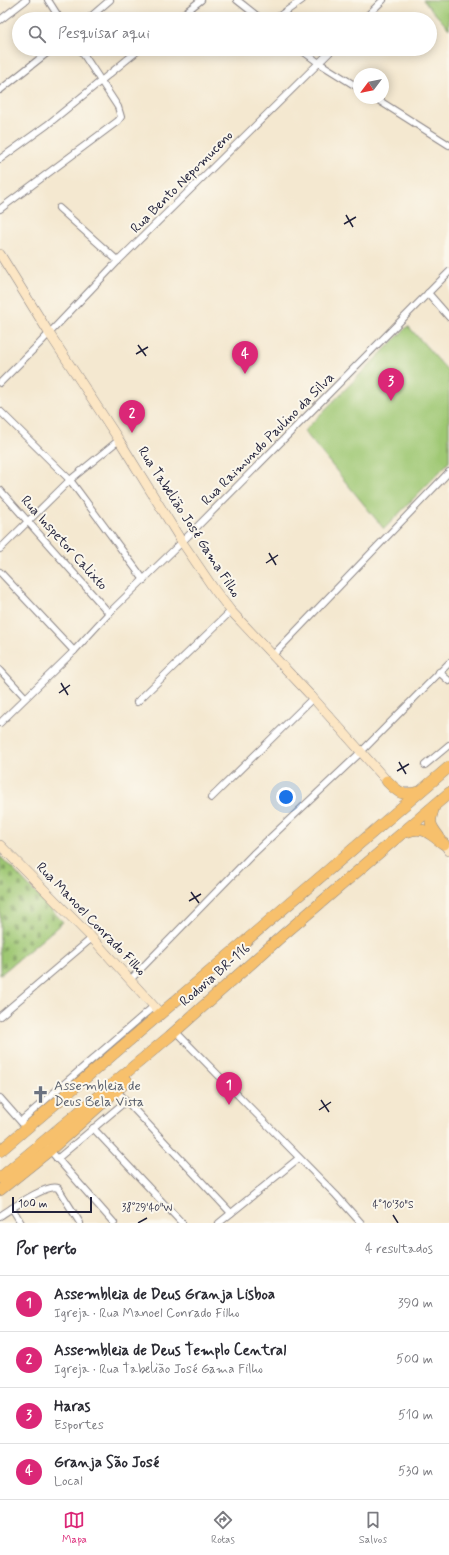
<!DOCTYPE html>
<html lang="pt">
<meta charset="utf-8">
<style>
body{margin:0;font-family:Mynerve,sans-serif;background:#f2f2f3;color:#2b2b33}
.compass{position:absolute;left:353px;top:68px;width:36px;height:36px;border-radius:50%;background:#fff;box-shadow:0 2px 10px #0003;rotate:238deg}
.scale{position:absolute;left:12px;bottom:10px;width:80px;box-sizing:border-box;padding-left:4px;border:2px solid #22223b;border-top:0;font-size:11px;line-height:14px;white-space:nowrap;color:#22223b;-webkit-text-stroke:3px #fbf7ec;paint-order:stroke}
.you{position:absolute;left:286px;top:797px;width:14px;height:14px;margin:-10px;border:3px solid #fff;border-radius:50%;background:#1a73e8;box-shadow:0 0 0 6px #1a73e833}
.badge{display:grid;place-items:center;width:26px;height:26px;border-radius:50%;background:#db2777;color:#fff;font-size:13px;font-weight:700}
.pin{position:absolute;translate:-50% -33px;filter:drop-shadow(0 1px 2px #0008)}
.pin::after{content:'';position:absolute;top:21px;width:14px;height:12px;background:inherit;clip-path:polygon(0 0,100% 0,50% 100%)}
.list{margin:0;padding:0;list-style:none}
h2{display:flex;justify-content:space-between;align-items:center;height:52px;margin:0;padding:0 16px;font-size:17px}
h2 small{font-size:13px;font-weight:400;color:#7c7c81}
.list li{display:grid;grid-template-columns:26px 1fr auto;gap:12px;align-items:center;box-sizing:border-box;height:56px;padding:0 16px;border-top:1px solid #e1e1e2}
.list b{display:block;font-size:15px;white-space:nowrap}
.list p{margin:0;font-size:13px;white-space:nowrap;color:#7c7c81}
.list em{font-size:13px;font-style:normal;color:#7c7c81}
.icon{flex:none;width:22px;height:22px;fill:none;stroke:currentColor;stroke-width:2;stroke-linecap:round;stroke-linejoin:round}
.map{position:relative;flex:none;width:449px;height:1223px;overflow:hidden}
.search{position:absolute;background:#fff;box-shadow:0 2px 10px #0003;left:12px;right:12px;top:12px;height:44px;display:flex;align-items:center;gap:10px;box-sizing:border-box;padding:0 14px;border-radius:22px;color:#7c7c81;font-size:15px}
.sheet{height:276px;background:#fff}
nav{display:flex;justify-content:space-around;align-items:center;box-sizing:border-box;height:56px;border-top:1px solid #e1e1e2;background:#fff;font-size:11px;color:#7c7c81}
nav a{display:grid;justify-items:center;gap:2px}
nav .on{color:#db2777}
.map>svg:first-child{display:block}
.cemetery{fill:url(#cemetery-stones);stroke:#607557}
.park{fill:#9fc873;stroke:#607557}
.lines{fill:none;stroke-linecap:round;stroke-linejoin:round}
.street-casing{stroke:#8b8586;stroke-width:8}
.secondary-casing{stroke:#8b8586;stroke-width:10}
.highway-casing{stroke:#8b8586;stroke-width:12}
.street{stroke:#fff;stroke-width:6}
.secondary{stroke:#fce6c4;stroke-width:9}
.highway{stroke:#f7c06c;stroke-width:11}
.ticks{fill:none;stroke:#22223b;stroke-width:1.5}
.labels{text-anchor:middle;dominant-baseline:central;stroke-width:4;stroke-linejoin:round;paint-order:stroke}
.street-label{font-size:14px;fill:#22223b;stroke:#fbf7ec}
.worship-label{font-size:14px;fill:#5b616d;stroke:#fbf7ec;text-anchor:start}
.ticks-label{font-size:10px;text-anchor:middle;fill:#22223b;stroke:#fbf7ec;stroke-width:4;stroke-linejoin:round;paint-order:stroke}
</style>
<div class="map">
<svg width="449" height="1223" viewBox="0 0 449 1223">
<defs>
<pattern id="cemetery-stones" width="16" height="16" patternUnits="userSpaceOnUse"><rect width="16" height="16" fill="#9fc873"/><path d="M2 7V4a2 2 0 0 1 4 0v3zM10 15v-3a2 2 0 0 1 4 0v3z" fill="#81a260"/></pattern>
</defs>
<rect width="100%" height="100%" fill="#fbf7ec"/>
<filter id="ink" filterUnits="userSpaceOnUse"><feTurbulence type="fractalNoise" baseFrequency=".025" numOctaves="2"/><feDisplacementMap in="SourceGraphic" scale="8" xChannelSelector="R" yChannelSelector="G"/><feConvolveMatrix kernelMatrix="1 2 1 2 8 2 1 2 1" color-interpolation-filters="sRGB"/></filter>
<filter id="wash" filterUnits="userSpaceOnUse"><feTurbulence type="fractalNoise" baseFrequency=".012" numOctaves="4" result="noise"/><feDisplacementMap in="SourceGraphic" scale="16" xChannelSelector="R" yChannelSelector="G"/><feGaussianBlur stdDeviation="0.9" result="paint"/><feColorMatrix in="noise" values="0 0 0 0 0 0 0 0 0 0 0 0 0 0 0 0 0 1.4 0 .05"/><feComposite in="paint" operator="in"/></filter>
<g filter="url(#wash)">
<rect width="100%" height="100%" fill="#f4e8d0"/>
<!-- cemetery -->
<path class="cemetery" d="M 0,856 L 63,922 L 0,975 Z"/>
<!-- park -->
<g class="park">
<path d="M 423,0 L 449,0 L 449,29 Z"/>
<path d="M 408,326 L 449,372 L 449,462 L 384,529 L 304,431 Z"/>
</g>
</g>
<g filter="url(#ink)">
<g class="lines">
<defs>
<g id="street">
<path d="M 48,0 L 60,19"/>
<path d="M 237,0 L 261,19"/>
<path d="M 88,19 L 110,0"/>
<path d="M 177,19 L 201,0"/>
<path d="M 275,19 L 302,0"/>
<path d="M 364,19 L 383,0"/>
<path d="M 0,20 L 26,0"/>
<path d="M 300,49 L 319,63 L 359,88"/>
<path d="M 0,90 L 52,49"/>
<path d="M 375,98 L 449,145"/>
<path d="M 0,159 L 47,125 L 140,49"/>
<path d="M 59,208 L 118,261"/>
<path d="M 0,209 L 118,121 L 121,117 L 118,107 L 80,49"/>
<path d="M 428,293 L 449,317"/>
<path d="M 0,383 L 40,343 L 118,261 L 333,49"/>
<path d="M 0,411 L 70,480 L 144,580"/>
<path d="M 0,490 L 109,613"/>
<path d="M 0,549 L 70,480 L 119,440"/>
<path d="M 0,572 L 74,651"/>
<path d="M 273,655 L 449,472"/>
<path d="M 0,670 L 25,697"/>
<path d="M 439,672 L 449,681"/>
<path d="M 137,702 L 231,611"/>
<path d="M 0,723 L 74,651 L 109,613 L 182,542 L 449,272"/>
<path d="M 425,765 L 449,745"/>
<path d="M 211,798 L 313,698"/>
<path d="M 130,980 L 253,854 L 360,753 L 449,663"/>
<path d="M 0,1016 L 92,938"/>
<path d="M 175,1031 L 336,1195 L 361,1223"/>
<path d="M 117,1091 L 231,1213"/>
<path d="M 0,1098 L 22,1123"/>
<path d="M 21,1121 L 154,1006"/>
<path d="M 93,1128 L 182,1223"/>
<path d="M 48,1148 L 114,1223"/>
<path d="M 57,1159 L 126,1101"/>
<path d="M 12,1208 L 21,1223"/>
<path d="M 0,1216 C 11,1209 47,1183 58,1188 L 80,1223"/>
<path d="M 219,1223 L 299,1158"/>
</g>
<g id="secondary">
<path d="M 0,254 L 49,333 L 119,440 L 182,542 L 214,589 L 231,611 L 313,698 L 387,781"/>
<path d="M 444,844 L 449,851"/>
<path d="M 0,845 L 92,938 L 161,1014"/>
</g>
<g id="highway">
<path d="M 387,781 C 399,793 401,796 419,792"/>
<path d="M 434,807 C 429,822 429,824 439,837"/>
<path d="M 406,832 C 425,825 429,834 444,844"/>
<path d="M 0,1151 L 449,767"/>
<path d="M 0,1178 L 170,1036 L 283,935 L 449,793"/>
<path d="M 0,1190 L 50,1150 L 127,1081"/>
</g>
</defs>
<!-- street casing -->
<use href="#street" class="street-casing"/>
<!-- secondary casing -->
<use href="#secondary" class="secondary-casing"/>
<!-- highway casing -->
<use href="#highway" class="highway-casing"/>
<!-- street -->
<use href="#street" class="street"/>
<!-- secondary -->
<use href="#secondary" class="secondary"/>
<!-- highway -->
<use href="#highway" class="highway"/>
</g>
</g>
<!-- ticks -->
<path class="ticks" d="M 346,215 L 353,227M 344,224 L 356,217M 138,345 L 146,356M 136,354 L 148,347M 269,553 L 276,565M 266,563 L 278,555M 61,683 L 68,695M 59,693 L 70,685M 399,762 L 406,774M 397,771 L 409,764M 191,892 L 199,903M 189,901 L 201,894M 321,1100 L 329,1112M 319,1110 L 331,1102M 393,1215 L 398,1223M 138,1223 L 147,1218"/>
<!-- icons -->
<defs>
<symbol id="church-bare" viewBox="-9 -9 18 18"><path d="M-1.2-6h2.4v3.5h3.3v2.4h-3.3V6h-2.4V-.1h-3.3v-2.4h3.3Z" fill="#6b7280" stroke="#fbf7ec" stroke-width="2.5" paint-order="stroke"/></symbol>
</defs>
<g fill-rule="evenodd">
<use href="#church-bare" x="28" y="1082" width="25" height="25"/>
</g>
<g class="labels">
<!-- street labels -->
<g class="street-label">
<text transform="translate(182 182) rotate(-45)">Rua Bento Nepomuceno</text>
<text transform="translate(268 439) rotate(-45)">Rua Raimundo Paulino da Silva</text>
<text transform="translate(189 522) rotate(57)">Rua Tabelião José Gama Filho</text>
<text transform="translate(64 543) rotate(48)">Rua Inspetor Calixto</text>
<text transform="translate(91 919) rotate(46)">Rua Manoel Conrado Filho</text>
<text transform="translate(215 975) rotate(-41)">Rodovia BR-116</text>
</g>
<!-- worship labels -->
<g class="worship-label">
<text x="54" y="1086">Assembleia de<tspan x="54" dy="16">Deus Bela Vista</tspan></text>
</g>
</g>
<g class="ticks-label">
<text x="393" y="1208">4°10'30"S</text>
<text x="147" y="1211">38°29'40"W</text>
</g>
</svg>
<svg class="compass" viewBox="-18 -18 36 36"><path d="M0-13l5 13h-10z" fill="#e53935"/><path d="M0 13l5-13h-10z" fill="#7c7c81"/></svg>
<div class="scale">100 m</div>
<div class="you"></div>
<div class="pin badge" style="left:229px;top:1105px">1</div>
<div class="pin badge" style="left:132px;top:433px">2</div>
<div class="pin badge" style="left:391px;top:401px">3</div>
<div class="pin badge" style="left:245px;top:374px">4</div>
<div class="search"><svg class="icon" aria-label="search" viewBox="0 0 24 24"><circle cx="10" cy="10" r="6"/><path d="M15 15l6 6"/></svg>Pesquisar aqui</div>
</div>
<section class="sheet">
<h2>Por perto<small>4 resultados</small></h2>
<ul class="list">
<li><span class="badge">1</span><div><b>Assembleia de Deus Granja Lisboa</b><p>Igreja · Rua Manoel Conrado Filho</p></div><em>390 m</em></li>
<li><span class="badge">2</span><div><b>Assembleia de Deus Templo Central</b><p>Igreja · Rua Tabelião José Gama Filho</p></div><em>500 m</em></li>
<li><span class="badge">3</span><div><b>Haras</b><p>Esportes</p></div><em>510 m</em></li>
<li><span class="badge">4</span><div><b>Granja São José</b><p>Local</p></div><em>530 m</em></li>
</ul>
</section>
<nav>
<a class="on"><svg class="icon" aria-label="map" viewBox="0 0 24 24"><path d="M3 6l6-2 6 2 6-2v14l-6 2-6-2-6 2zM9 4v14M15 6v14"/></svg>Mapa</a>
<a><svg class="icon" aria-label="directions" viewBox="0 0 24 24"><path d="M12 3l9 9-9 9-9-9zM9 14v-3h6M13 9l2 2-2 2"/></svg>Rotas</a>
<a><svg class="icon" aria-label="saved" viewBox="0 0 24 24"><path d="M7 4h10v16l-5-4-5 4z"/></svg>Salvos</a>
</nav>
